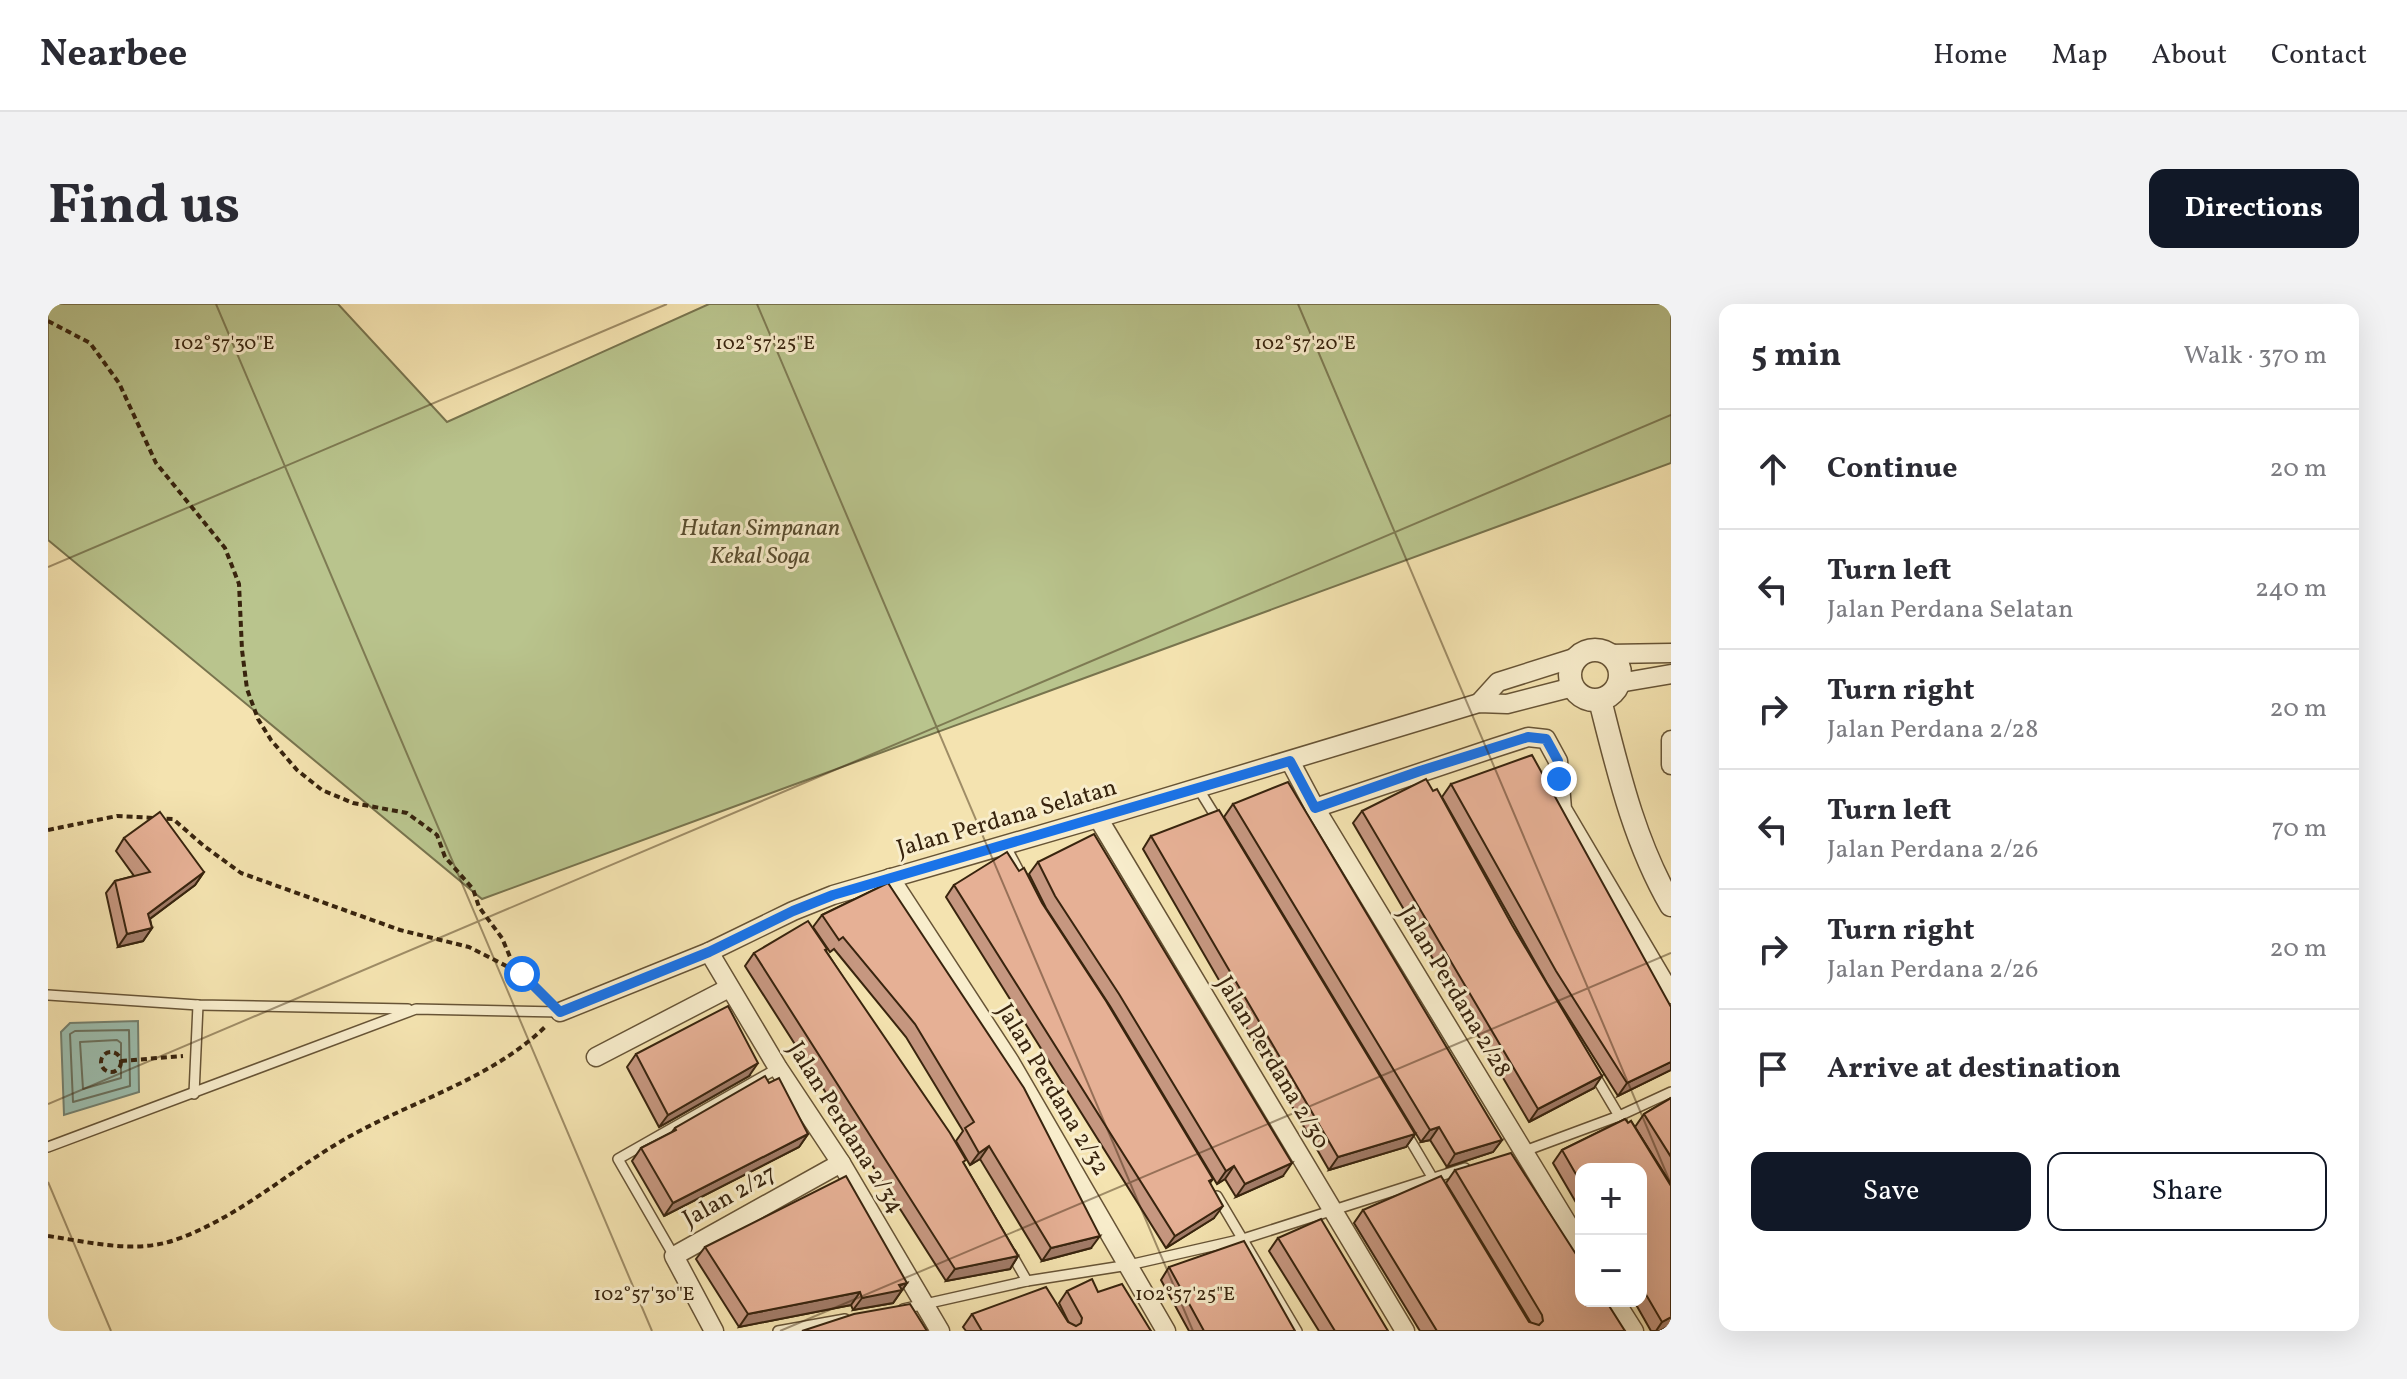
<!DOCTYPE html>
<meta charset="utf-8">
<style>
body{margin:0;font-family:Vollkorn,serif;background:#f2f2f3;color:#2b2b33}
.controls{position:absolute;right:24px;bottom:24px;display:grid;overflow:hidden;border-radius:16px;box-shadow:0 8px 32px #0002}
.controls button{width:72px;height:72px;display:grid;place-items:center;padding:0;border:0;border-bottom:2px solid #e1e1e2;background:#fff;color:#2b2b33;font:40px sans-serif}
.stop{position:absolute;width:24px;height:24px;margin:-18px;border:6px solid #1a73e8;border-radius:50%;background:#fff}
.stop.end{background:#1a73e8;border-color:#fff;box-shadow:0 2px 8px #0008}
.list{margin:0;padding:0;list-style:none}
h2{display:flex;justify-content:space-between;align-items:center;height:104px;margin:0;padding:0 32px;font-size:34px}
h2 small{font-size:26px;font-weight:400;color:#7c7c81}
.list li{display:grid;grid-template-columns:52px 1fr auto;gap:24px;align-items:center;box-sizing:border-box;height:120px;padding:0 32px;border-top:2px solid #e1e1e2}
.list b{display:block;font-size:30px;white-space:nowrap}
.list p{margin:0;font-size:26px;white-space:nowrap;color:#7c7c81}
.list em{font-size:26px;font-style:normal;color:#7c7c81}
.actions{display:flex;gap:16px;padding:24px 32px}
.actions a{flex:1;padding:18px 0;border:2px solid #111827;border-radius:16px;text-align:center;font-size:28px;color:#111827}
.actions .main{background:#111827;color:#fff}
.icon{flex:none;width:44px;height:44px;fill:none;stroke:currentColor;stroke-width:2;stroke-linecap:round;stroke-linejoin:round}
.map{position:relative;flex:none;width:1623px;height:1027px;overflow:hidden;border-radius:16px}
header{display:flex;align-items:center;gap:48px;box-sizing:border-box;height:112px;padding:0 40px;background:#fff;border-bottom:2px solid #e1e1e2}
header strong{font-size:38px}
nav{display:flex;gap:44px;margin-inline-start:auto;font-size:28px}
.intro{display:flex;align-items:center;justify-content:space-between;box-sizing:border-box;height:192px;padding:0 48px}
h1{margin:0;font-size:56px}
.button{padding:20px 36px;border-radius:16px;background:#111827;color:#fff;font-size:28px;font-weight:700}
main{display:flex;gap:48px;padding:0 48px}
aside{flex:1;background:#fff;border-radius:16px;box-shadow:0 8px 32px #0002}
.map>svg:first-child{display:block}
.green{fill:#b9c48d;stroke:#78744e;stroke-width:2}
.water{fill:#9cbeaf;stroke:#74806f;stroke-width:2}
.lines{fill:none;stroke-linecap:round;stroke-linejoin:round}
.shore{stroke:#6a715e;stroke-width:2}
.service-casing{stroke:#675436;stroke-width:12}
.minor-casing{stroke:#675436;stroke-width:21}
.tertiary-casing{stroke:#675436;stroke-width:25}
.path{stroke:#38240e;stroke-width:4;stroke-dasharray:6 4;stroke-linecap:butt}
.service{stroke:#f8edcc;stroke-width:9}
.minor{stroke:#f8edcc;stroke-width:18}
.tertiary{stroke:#f8edcc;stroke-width:22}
.wall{fill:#c69780;stroke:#38240e;stroke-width:2}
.shaded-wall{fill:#a17b68;stroke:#38240e;stroke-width:2}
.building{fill:#e6b095;stroke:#38240e;stroke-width:2}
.route{stroke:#1a73e8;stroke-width:10}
.ticks{fill:none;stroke:#38240e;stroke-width:2;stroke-opacity:0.45}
.labels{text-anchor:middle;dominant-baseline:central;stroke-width:6;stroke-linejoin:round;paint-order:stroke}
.park-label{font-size:24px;font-style:italic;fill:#584c2e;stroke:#f8edcc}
.street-label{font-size:24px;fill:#38240e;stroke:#f8edcc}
.ticks-label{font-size:20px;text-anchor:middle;fill:#38240e;stroke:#f8edcc;stroke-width:6;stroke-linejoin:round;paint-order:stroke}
</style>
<header>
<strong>Nearbee</strong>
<nav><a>Home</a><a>Map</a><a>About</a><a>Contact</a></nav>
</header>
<div class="intro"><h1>Find us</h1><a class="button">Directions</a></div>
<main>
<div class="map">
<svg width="1623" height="1027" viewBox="0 0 1623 1027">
<rect width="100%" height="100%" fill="#f4e3b0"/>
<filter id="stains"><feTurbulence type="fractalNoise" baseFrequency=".0025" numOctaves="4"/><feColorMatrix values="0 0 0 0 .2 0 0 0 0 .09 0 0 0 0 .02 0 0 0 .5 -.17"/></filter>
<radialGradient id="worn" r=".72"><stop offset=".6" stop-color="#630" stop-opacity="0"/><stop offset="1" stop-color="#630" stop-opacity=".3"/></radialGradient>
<!-- green -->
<path class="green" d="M 0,0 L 290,0 L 399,118 L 661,0 L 1623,0 L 1623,159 L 434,595 L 0,236 Z"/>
<!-- water -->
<path class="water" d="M 90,717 L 91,788 L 16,811 L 13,728 L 22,719 Z"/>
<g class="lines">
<!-- shore -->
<g class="shore">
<path d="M 81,726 L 82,782 L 25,798 L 22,730 L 27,727 Z"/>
<path d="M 69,736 L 73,739 L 73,774 L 35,785 L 32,738 Z"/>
</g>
<defs>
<g id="service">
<path d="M 1150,484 L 1171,518"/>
<path d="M 957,541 L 972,569"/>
<path d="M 0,691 L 150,701 L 360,705"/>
<path d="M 1545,768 L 1574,817"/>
<path d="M 146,790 L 150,701"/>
<path d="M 1358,829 L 1387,878"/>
<path d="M 0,843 L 368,705 L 512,708"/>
<path d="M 1474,848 L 1571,812 L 1623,788"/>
<path d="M 1169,892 L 1249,1027"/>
<path d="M 963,949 L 979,977"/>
<path d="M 626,952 L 570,855 L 730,764"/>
<path d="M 855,1005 L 979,977 L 1081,961 L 1195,935 L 1417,864"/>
<path d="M 730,1027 L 797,1015"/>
</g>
<g id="minor">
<path d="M 1560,350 L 1623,349"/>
<path d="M 1571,379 L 1623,370"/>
<path d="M 1431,399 L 1450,378 L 1529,353"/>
<path d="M 1623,436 L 1623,461"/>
<path d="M 1242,457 L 1267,504 L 1533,942"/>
<path d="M 1267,504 L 1446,444 L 1480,433 L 1498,435 L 1510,457 L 1514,505 L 1623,690"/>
<path d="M 1050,514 L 1357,1027"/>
<path d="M 842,574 L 962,758 L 1118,1027"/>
<path d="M 661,648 L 730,764 L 793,859 L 892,1027"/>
<path d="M 512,708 L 661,648 L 745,607 L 785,591 L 1050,514 L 1431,399 L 1459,400 L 1525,383"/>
<path d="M 548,753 L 681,684"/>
<path d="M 1567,997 L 1586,1027"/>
<path d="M 666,1027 L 626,952 L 793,859"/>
</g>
<g id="tertiary">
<circle cx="1547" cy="371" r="25"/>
<path d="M 1552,396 C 1570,467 1586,537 1623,601"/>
</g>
</defs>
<!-- service casing -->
<use href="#service" class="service-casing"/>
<!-- minor casing -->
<use href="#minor" class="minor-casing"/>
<!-- tertiary casing -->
<use href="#tertiary" class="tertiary-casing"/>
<!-- path -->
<g class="path">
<path d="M 0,17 L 42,39 L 71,79 L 108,159 L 177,244 L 191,280 L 194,346 L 199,385 L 210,415 L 223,436 L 249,466 L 274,486 L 305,499 L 359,509 L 389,531 L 397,553 L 425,585 L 431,603 L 454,634 L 462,653 L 473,668"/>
<path d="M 0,526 L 69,512 L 125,515 L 156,542 L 193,569 L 352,626 L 421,643 L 474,670 L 499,694"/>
<circle cx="63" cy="758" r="10"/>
<path d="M 73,757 L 135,752"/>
<path d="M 0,932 C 42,938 86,950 127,936 C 193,913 245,863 306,830 C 370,795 444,774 497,723"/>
</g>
<!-- service -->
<use href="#service" class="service"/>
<!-- minor -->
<use href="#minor" class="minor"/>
<!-- tertiary -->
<use href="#tertiary" class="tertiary"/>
</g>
<!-- wall -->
<g class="wall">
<path d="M 1403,480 L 1623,766 L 1570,792 L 1499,679 L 1394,493 Z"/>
<path d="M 1185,500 L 1454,836 L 1445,848 L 1399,863 L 1382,836 L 1373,838 L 1176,513 Z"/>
<path d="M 1314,507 L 1546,784 L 1481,818 L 1305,519 Z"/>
<path d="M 1103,532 L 1367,830 L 1358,843 L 1281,866 L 1095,545 Z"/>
<path d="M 76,534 L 156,568 L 147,581 L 102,615 L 104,624 L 95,637 L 70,643 L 58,589 L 67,577 L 86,572 L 68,547 Z"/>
<path d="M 990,558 L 1235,872 L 1188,893 L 1177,875 L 1169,880 L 1062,702 L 998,604 L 981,570 Z"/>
<path d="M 971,567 L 994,599 L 1165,875 L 1162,879 L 1166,914 L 1118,944 L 898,593 L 906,581 Z"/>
<path d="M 840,579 L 1043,944 L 994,957 L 932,855 L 922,861 L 908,837 L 915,827 L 858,733 L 786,645 L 782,648 L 765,623 L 774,611 Z"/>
<path d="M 779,645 L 778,647 L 916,860 L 970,952 L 962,965 L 898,977 L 697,662 L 706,649 Z"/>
<path d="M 588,750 L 701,772 L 611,823 L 579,763 Z"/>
<path d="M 721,779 L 760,830 L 751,843 L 616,912 L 584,857 L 593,844 L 623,829 L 627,824 Z"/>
<path d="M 1623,794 L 1623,880 L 1587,823 L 1596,810 Z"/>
<path d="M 1577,815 L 1580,819 L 1583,817 L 1623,882 L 1623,1021 L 1612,1027 L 1603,1027 L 1586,997 L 1593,997 L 1593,865 L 1533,865 L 1533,907 L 1505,859 L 1514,846 Z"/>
<path d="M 1407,866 L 1577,1027 L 1372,1027 L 1306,919 L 1315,906 L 1483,1019 L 1398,879 Z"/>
<path d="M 1230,934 L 1340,1027 L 1271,1027 L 1221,947 Z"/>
<path d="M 657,943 L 859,979 L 845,999 L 805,1006 L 803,1001 L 691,1023 L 648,955 Z"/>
<path d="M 1121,963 L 1247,1027 L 1141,1027 L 1113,976 Z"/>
<path d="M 1019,987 L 1050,988 L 1103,1027 L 918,1027 L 915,1023 L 924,1010 L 1021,1019 L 1011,999 Z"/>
</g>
<!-- shaded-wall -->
<g class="shaded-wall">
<path d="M 156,568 L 147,581 L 92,622 L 100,610 Z"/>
<path d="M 104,624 L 95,637 L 70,643 L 79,630 Z"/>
<path d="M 1623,758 L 1623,766 L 1570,792 L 1579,779 Z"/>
<path d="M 710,759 L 701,772 L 611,823 L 620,811 Z"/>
<path d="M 1554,772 L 1546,784 L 1481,818 L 1490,805 Z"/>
<path d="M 1391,823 L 1382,836 L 1373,838 L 1382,826 Z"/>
<path d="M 760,830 L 751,843 L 616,912 L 625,899 Z"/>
<path d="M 1367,830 L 1358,843 L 1281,866 L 1290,853 Z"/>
<path d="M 1454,836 L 1445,848 L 1399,863 L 1407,850 Z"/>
<path d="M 941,842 L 932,855 L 922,861 L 931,849 Z"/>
<path d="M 1244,859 L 1235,872 L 1188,893 L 1197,880 Z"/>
<path d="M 1186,862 L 1177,875 L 1169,880 L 1178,867 Z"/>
<path d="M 1175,902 L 1166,914 L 1118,944 L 1127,932 Z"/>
<path d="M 1052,932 L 1043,944 L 994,957 L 1003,944 Z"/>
<path d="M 970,952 L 962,965 L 898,977 L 907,965 Z"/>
<path d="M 859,979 L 845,999 L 805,1006 L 814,994 Z"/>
<path d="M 812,988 L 803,1001 L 691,1023 L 700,1010 Z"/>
<path d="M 1623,1013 L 1623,1021 L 1612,1027 L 1608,1027 L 1614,1018 Z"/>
</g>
<!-- building -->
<g class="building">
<path d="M 1484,451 L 1623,703 L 1623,758 L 1579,779 L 1508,667 L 1403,480 Z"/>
<path d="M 1378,475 L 1385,487 L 1389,485 L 1464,621 L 1554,772 L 1490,805 L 1314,507 Z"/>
<path d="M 1240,478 L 1454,836 L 1407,850 L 1391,823 L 1382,826 L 1185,500 Z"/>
<path d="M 1171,506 L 1367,830 L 1290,853 L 1103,532 Z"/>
<path d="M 112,508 L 156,568 L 100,610 L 104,624 L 79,630 L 67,577 L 102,568 L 76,534 Z"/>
<path d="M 1046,530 L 1244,859 L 1197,880 L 1186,862 L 1178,867 L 1071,690 L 1007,592 L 990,558 Z"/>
<path d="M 959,548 L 971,567 L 976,564 L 994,599 L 1058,697 L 1165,875 L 1161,877 L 1175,902 L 1127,932 L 906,581 Z"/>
<path d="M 840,579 L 976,784 L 1052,932 L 1003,944 L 941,842 L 931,849 L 917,824 L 926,818 L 867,720 L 795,633 L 791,636 L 774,611 Z"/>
<path d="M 760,617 L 779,645 L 777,646 L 902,829 L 918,856 L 915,858 L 970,952 L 907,965 L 706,649 Z"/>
<path d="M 680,702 L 710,759 L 620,811 L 588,750 Z"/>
<path d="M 717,772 L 721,779 L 731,774 L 760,830 L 625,899 L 593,844 L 628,826 L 627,824 Z"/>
<path d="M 1623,794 L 1623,853 L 1596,810 Z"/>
<path d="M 1577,815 L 1580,819 L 1583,817 L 1623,882 L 1623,1013 L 1614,1018 L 1593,982 L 1593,865 L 1533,865 L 1533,879 L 1514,846 Z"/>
<path d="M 1463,849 L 1533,958 L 1533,997 L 1558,997 L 1577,1027 L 1389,1027 L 1315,906 L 1393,872 L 1481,1018 L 1491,1021 L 1495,1017 L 1494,1011 L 1407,866 Z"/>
<path d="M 798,872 L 859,979 L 851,981 L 854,986 L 814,994 L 812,988 L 700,1010 L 657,943 Z"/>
<path d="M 1273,915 L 1340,1027 L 1287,1027 L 1230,934 Z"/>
<path d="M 1196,937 L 1247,1027 L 1156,1027 L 1121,963 Z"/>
<path d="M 1044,975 L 1050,988 L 1074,980 L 1103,1027 L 934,1027 L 924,1010 L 998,983 L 1020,1018 L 1028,1022 L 1033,1019 L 1034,1014 L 1019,987 Z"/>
<path d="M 862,1000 L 879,1027 L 754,1027 L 806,1010 Z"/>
</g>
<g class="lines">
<!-- route -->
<path class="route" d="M 474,670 L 512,708 L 661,648 L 745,607 L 785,591 L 1242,457 L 1267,504 L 1372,467 L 1480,433 L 1498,435 L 1510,457 L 1511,475"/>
</g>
<!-- ticks -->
<path class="ticks" d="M 168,0 L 604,1027M 709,0 L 1145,1027M 1250,0 L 1623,880M 0,263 L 619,0M 0,800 L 1623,111M 0,878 L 63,1027M 732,1027 L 1623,649"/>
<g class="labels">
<!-- park labels -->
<g class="park-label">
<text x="712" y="225">Hutan Simpanan<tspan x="712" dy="28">Kekal Soga</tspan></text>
</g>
<!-- street labels -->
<g class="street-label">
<text transform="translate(959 515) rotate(-16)">Jalan Perdana Selatan</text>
<text transform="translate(1406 688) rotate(59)">Jalan Perdana 2/28</text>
<text transform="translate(1224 759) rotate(59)">Jalan Perdana 2/30</text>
<text transform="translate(1004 786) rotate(59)">Jalan Perdana 2/32</text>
<text transform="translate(797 824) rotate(58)">Jalan Perdana 2/34</text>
<text transform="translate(682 893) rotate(-29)">Jalan 2/27</text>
</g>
</g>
<g class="ticks-label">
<text x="176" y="45">102°57'30"E</text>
<text x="717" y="45">102°57'25"E</text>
<text x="1257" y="45">102°57'20"E</text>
<text x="596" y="996">102°57'30"E</text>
<text x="1137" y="996">102°57'25"E</text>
</g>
<rect width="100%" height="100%" filter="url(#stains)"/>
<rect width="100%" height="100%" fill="url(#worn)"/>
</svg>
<div class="controls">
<button>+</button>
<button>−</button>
</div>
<div class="stop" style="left:474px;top:670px"></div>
<div class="stop end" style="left:1511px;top:475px"></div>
</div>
<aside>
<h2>5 min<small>Walk · 370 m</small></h2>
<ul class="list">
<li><svg class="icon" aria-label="ahead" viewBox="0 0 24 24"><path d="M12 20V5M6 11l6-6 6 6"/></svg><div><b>Continue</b></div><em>20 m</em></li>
<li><svg class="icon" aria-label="left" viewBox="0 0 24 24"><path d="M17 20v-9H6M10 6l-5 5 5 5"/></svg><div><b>Turn left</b><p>Jalan Perdana Selatan</p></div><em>240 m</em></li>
<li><svg class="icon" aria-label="right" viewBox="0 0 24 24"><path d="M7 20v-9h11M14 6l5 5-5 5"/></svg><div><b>Turn right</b><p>Jalan Perdana 2/28</p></div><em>20 m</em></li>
<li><svg class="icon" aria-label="left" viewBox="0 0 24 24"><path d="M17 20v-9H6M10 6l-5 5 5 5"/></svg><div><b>Turn left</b><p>Jalan Perdana 2/26</p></div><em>70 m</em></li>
<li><svg class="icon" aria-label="right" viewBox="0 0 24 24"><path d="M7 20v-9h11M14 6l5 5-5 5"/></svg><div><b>Turn right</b><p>Jalan Perdana 2/26</p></div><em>20 m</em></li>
<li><svg class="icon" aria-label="arrive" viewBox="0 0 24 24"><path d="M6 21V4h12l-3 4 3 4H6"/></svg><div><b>Arrive at destination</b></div></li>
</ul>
<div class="actions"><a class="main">Save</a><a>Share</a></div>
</aside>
</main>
